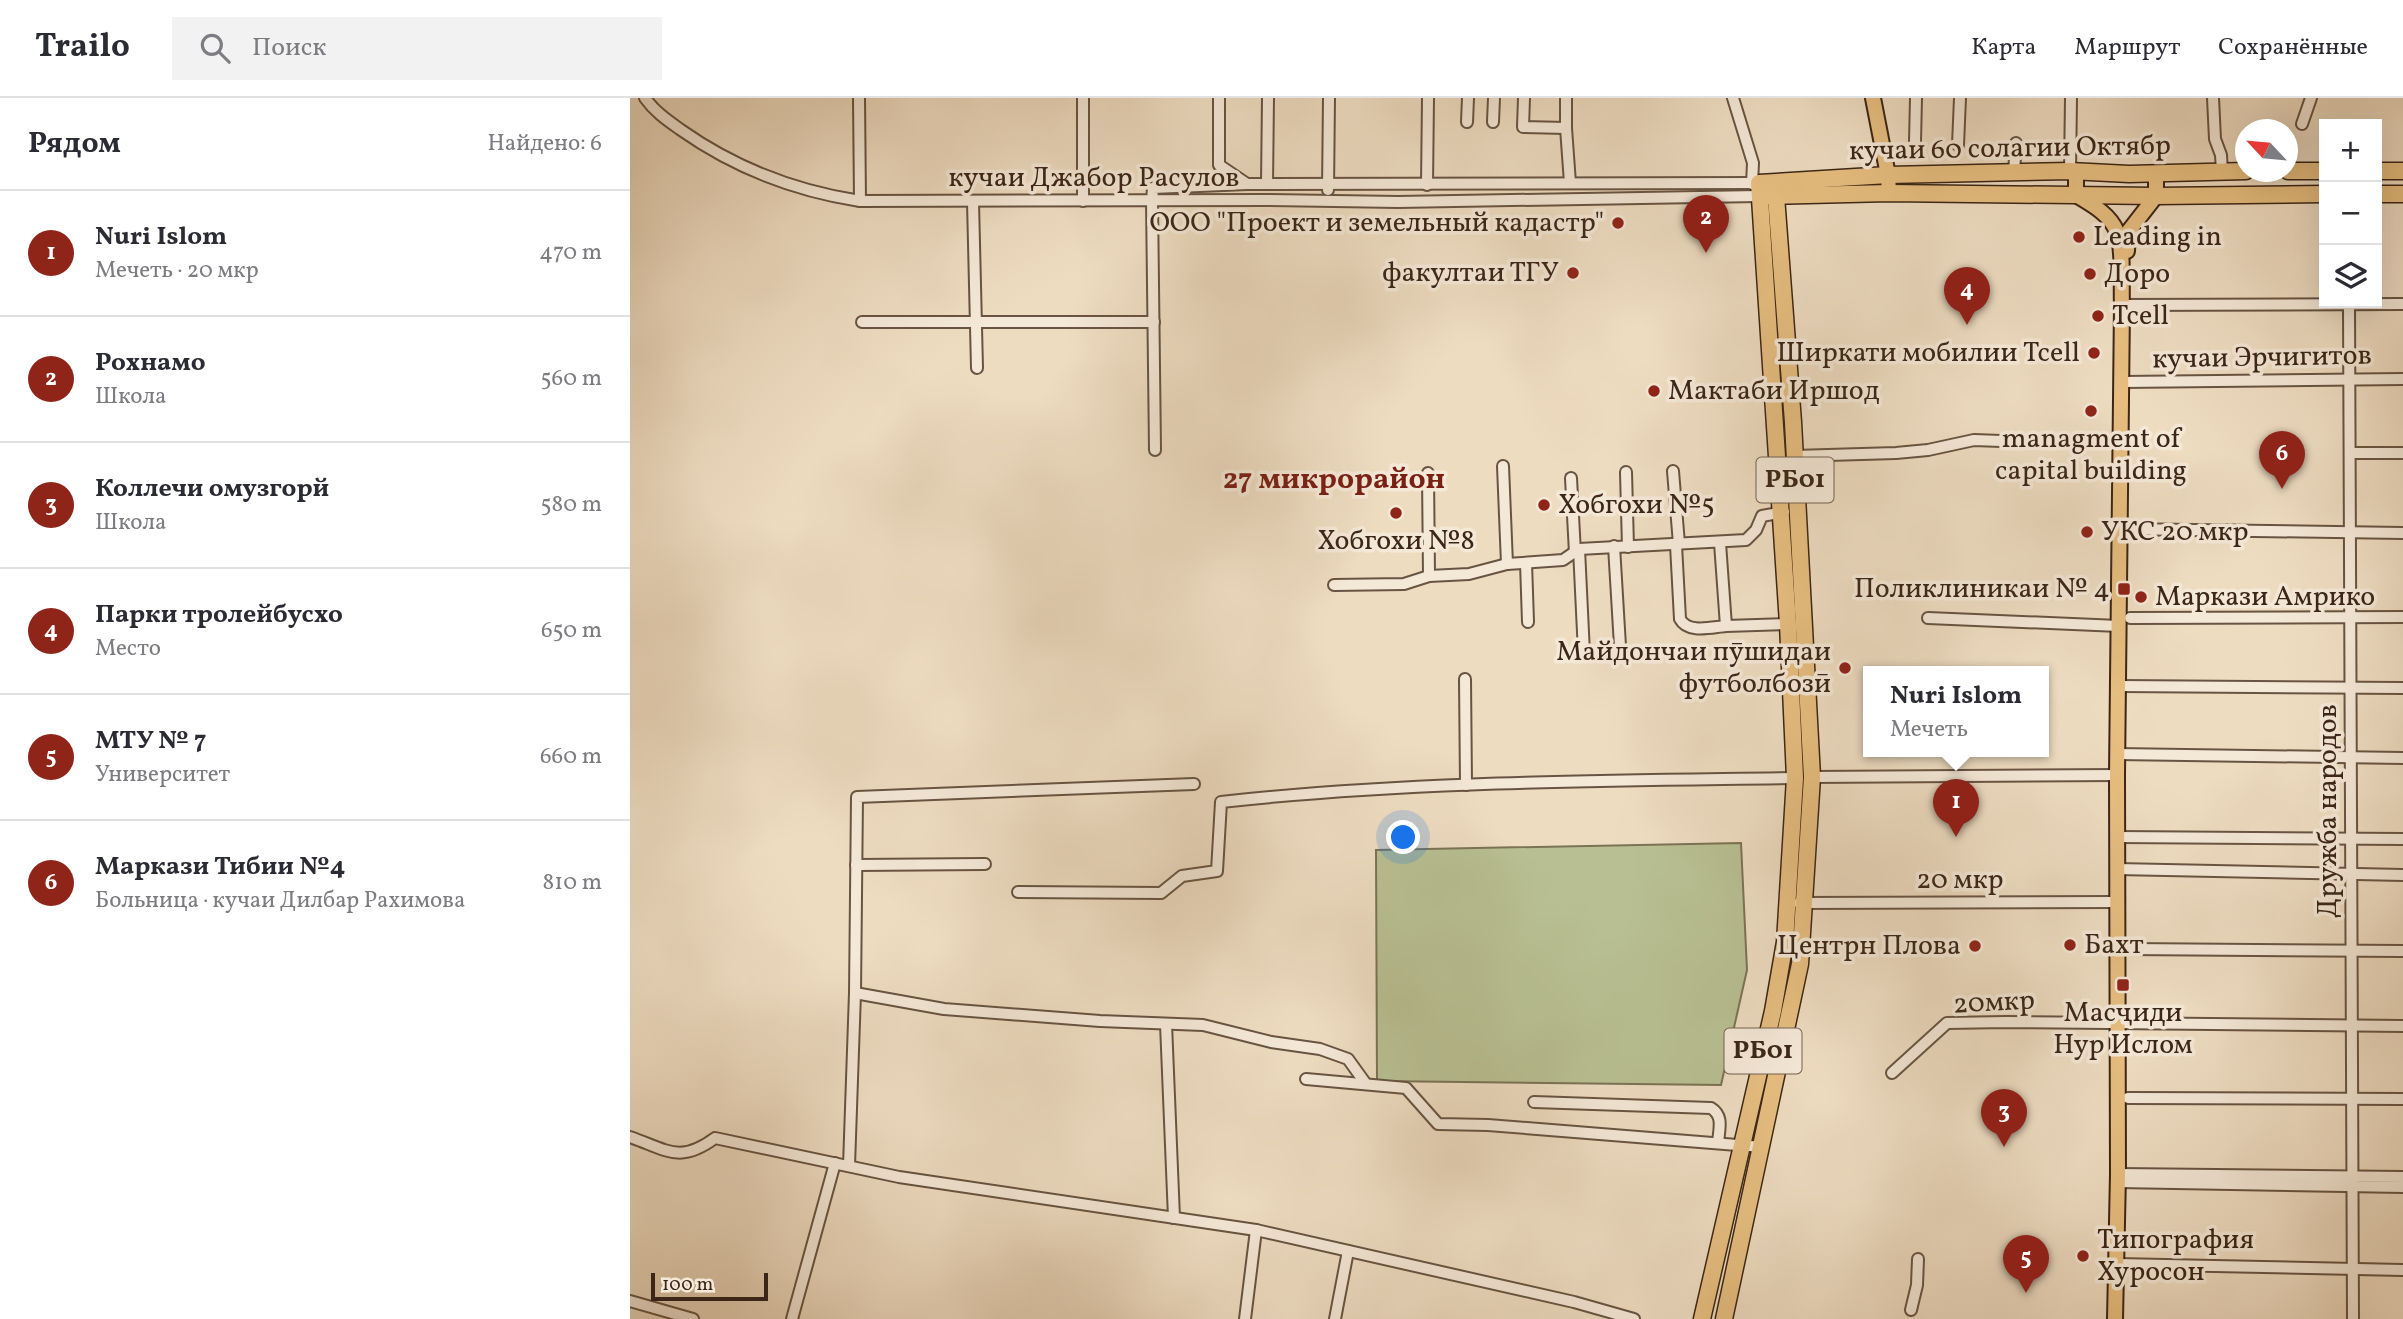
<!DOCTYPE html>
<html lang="ru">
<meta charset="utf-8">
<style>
body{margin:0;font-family:Vollkorn,serif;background:#f2f2f3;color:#2b2b33}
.controls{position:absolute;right:21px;top:21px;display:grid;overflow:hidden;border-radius:0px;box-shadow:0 7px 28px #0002}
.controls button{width:63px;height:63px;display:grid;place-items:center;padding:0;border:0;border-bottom:2px solid #e1e1e2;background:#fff;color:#2b2b33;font:35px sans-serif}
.compass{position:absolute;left:1605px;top:21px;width:63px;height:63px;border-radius:50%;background:#fff;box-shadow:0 7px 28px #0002;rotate:296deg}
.scale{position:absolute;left:21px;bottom:18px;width:117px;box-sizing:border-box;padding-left:7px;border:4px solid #3b2617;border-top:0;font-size:19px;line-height:24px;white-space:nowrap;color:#3b2617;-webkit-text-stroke:5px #f4e8d7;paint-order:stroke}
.you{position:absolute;left:774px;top:740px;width:24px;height:24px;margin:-18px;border:5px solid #fff;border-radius:50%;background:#1a73e8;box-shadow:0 0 0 10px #1a73e833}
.badge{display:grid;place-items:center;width:46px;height:46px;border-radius:50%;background:#8f2418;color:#fff;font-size:23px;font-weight:700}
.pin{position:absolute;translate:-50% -58px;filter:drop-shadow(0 2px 4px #0008)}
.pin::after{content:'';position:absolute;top:37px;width:24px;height:21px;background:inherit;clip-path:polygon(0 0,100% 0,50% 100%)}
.popup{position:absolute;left:1233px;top:568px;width:186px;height:91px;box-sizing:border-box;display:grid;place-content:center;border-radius:0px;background:#fff;filter:drop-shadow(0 2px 5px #0005);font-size:23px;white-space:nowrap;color:#7c7c81}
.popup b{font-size:26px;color:#2b2b33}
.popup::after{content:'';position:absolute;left:50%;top:100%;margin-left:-14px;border:14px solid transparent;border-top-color:#fff}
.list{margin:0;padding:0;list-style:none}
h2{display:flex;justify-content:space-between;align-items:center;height:91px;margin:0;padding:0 28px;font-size:30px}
h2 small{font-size:23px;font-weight:400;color:#7c7c81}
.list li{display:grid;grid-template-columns:46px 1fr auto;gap:21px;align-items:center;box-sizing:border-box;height:126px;padding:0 28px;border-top:2px solid #e1e1e2}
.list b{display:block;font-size:26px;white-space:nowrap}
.list p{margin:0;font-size:23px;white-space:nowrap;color:#7c7c81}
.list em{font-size:23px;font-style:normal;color:#7c7c81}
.icon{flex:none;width:38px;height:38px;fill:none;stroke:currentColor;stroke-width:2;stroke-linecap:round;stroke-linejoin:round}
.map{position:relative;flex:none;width:1773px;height:1221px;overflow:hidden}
header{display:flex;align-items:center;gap:42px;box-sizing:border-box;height:98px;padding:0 35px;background:#fff;border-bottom:2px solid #e1e1e2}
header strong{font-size:33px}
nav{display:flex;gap:38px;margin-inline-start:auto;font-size:24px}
.search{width:490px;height:63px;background:#f2f2f3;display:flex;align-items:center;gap:18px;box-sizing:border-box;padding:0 24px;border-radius:0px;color:#7c7c81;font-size:26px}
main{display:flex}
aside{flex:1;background:#fff}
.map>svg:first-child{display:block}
.green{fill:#b8c093;stroke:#7a7355;stroke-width:2}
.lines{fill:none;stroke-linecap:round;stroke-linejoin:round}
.minor-casing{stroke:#685442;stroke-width:14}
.major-casing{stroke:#3b2617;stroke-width:18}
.highway-casing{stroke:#3b2617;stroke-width:19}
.minor{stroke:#f4e8d7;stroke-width:10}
.major{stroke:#e7be80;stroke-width:14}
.highway{stroke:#e7be80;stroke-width:16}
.poi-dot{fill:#8f2418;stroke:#f4e8d7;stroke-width:2.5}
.labels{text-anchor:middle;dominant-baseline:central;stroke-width:7;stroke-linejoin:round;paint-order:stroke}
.shield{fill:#f4e8d7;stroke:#726051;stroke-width:2}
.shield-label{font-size:26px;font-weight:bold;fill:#3b2617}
.street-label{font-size:28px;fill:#3b2617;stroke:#f4e8d7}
.poi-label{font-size:28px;fill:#3b2617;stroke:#f4e8d7;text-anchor:start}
.neighbourhood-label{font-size:30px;font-weight:bold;fill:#7a1f14;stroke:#f4e8d7}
</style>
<header>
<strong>Trailo</strong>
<div class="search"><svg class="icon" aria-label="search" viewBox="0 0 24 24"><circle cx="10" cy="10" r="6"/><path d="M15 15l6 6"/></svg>Поиск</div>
<nav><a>Карта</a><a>Маршрут</a><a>Сохранённые</a></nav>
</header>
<main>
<aside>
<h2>Рядом<small>Найдено: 6</small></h2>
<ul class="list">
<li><span class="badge">1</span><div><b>Nuri Islom</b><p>Мечеть · 20 мкр</p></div><em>470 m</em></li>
<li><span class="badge">2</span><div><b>Рохнамо</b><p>Школа</p></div><em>560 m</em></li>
<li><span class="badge">3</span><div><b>Коллечи омузгорй</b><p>Школа</p></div><em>580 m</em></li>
<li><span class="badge">4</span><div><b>Парки тролейбусхо</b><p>Место</p></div><em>650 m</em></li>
<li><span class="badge">5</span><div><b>МТУ № 7</b><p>Университет</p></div><em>660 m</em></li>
<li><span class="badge">6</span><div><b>Маркази Тибии №4</b><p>Больница · кучаи Дилбар Рахимова</p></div><em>810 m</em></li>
</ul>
</aside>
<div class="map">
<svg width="1773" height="1221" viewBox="0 0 1773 1221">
<rect width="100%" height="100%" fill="#eedcc1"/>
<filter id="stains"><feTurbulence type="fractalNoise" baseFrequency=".00286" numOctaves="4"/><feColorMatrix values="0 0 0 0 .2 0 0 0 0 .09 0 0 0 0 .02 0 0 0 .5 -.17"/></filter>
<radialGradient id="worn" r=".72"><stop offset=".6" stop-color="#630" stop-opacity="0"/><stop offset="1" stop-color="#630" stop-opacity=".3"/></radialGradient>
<!-- green -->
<path class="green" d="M 1111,745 L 1117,872 L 1091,987 L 747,983 L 746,752 Z"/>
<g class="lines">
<defs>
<g id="minor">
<path d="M 15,0 C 25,14 37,22 51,32 C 105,70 165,93 230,103 L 638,102 L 768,104 L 1129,98"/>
<path d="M 229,0 L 230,103"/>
<path d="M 453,0 L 453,103"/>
<path d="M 589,0 L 589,67 L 617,86 L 1129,85"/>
<path d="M 894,0 L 893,29 L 936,30 L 936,0"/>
<path d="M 1103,0 L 1123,65 L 1122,86"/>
<path d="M 1583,0 L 1585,41 L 1591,57 L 1592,73"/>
<path d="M 837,24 L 838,0"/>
<path d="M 863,24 L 864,0"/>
<path d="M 1672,26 L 1681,0"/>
<path d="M 936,30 L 940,85"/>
<path d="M 1285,44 L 1286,0"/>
<path d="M 1328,47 L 1330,0"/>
<path d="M 1440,73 L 1441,0"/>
<path d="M 1384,74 L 1386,45"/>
<path d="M 637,86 L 638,0"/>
<path d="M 797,87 L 798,0"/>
<path d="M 698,92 L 699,0"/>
<path d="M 343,104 L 347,270"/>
<path d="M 1719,205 L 1723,1221"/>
<path d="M 1492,207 L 1773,206"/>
<path d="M 232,224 L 524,224"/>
<path d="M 1492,284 L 1773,281"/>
<path d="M 525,352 L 522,103 L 523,90 L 617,86"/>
<path d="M 1720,355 L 1773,355"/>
<path d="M 1164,358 L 1266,355 L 1298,352 L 1344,342 L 1371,343"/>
<path d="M 873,368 L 877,466"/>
<path d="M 1043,373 L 1049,446"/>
<path d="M 996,374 L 998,449"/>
<path d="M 798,375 L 799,478"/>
<path d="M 941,380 L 945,455"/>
<path d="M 1490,431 L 1773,435"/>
<path d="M 1090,445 L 1096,528 L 1158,526"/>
<path d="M 1046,447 L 1050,521 C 1058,536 1082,529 1096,528"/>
<path d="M 984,448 L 990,548"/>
<path d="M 949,451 L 954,555"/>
<path d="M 896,465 L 898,524"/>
<path d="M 704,487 L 774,486 L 799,478 L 839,476 L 877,466 L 933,462 L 949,451 L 1116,442 L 1126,432 L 1132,418 L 1154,414"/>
<path d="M 1298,520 L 1489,528"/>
<path d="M 1500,520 L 1773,519"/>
<path d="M 835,581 L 836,687"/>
<path d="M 1489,588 L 1773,590"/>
<path d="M 1487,656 L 1773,660"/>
<path d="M 1182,679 L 1487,677"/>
<path d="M 1487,739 L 1773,741"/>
<path d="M 226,767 L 355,766"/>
<path d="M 1487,771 L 1773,777"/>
<path d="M 388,794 L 531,795 L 552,778 L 587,773 L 591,704 C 781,683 973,683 1165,680"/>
<path d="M 1169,805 L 1488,804"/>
<path d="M 1497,851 L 1773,853"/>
<path d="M 225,895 L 314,911 L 470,923 L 573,927 L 641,944 L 690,951 L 718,961 L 736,986"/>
<path d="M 536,926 L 544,1120"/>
<path d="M 1262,975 L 1317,925 L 1376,924 L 1773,928"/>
<path d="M 676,981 L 776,990 L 808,1026 L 858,1027 L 1132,1049"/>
<path d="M 1498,1000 L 1773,1001"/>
<path d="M 904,1004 L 1081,1010 C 1094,1018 1089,1031 1088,1045"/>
<path d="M 0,1039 C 37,1052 50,1066 85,1040 L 269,1079 L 626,1132 L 944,1204 L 1004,1221"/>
<path d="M 219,1068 L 225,895 L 227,699 L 564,686"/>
<path d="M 1488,1076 L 1773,1079"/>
<path d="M 1488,1084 L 1773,1089"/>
<path d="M 1487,1166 L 1773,1172"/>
<path d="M 0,1203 L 63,1221"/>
<path d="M 1281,1212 L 1287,1187 L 1288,1161"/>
<path d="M 162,1221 L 205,1065"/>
<path d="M 615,1221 L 626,1132"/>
<path d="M 705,1221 L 718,1153"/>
</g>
<g id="major">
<path d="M 1243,0 L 1258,77 L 1259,95"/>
<path d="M 1446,73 L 1446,97 C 1461,106 1480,116 1487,134 C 1494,149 1491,189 1492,207 L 1487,677 L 1488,1076 L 1485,1221"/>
<path d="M 1497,153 L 1498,134 L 1526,98 L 1526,75"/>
</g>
<g id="highway">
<path d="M 1658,73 L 1694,73"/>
<path d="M 1747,73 L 1773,73"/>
<path d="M 1747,96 L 1773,96"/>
<path d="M 1135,98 L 1259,95 L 1526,98 L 1694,96"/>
<path d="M 1072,1221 L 1143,913 L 1155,844 L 1165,680 L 1158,526 L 1129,85 L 1258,77 L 1440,73 L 1499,76 L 1616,73"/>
<path d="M 1094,1221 L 1170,866 L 1182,679 L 1163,324 L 1145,85"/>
</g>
</defs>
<!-- minor casing -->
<use href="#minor" class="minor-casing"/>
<!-- major casing -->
<use href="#major" class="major-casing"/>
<!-- highway casing -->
<use href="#highway" class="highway-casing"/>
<!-- minor -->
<use href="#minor" class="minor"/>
<!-- major -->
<use href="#major" class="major"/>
<!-- highway -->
<use href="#highway" class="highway"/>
</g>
<!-- markers -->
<g class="poi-dot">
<circle cx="988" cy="125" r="7"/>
<circle cx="1449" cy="139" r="7"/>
<circle cx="943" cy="175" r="7"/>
<circle cx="1460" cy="176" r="7"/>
<circle cx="1468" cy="218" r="7"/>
<circle cx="1464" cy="255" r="7"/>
<circle cx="1024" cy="293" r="7"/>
<circle cx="1461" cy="313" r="7"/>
<circle cx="914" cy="407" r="7"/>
<circle cx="766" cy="415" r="7"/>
<circle cx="1457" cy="434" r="7"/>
<rect x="1487" y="484" width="14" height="14" rx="3.5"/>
<circle cx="1511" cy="499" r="7"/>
<circle cx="1215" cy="570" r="7"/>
<circle cx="1440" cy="847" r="7"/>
<circle cx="1345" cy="848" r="7"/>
<rect x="1486" y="880" width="14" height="14" rx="3.5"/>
<circle cx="1453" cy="1158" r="7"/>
</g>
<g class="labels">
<!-- shield labels -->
<g class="shield">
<rect x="1126.5" y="359.5" width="77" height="45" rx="5"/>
<rect x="1094.5" y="930.5" width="77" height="45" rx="5"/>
</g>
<g class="shield-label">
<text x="1165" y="382">РБ01</text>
<text x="1133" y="953">РБ01</text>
</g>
<!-- street labels -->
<g class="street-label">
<text transform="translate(1380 51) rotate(-1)">кучаи 60 солагии Октябр</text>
<text x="464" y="80">кучаи Джабор Расулов</text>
<text transform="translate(1632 260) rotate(-1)">кучаи Эрчигитов</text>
<text transform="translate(1698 713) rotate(-90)">Дружба народов</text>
<text x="1330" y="782">20 мкр</text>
<text transform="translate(1364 905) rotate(-3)">20мкр</text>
</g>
<!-- poi labels -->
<g class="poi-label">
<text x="974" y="125" text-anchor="end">ООО "Проект и земельный кадастр"</text>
<text x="1463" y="139">Leading in</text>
<text x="929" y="175" text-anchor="end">факултаи ТГУ</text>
<text x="1474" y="176">Доро</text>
<text x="1482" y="218">Tcell</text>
<text x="1450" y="255" text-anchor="end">Ширкати мобилии Tcell</text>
<text x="1038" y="293">Мактаби Иршод</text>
<text x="1461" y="341" text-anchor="middle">managment of<tspan x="1461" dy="32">capital building</tspan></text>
<text x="928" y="407">Хобгохи №5</text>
<text x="1471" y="434">УКС 20 мкр</text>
<text x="766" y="443" text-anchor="middle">Хобгохи №8</text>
<text x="1480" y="491" text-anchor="end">Поликлиникаи № 4</text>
<text x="1525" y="499">Маркази Амрико</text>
<text x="1201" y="554" text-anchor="end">Майдончаи пӯшидаи<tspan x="1201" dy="32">футболбозӣ</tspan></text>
<text x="1454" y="847">Бахт</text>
<text x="1331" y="848" text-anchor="end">Центрн Плова</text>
<text x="1493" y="915" text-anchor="middle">Масҷиди<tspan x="1493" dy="32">Нур Ислом</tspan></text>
<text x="1467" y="1142">Типография<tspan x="1467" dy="32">Хуросон</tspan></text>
</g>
<!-- neighbourhood labels -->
<g class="neighbourhood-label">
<text x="704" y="382">27 микрорайон</text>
</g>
</g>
<rect width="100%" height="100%" filter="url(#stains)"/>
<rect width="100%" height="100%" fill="url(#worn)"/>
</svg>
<div class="controls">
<button>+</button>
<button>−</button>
<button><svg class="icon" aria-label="layers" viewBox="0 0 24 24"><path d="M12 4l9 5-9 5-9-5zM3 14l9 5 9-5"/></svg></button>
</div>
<svg class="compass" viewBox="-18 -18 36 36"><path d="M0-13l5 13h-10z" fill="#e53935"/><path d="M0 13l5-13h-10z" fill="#7c7c81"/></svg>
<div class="scale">100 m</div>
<div class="you"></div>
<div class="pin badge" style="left:1326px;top:739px">1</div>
<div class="popup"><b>Nuri Islom</b>Мечеть</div>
<div class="pin badge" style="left:1076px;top:155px">2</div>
<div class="pin badge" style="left:1374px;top:1049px">3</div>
<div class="pin badge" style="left:1337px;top:227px">4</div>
<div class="pin badge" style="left:1396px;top:1195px">5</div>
<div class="pin badge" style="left:1652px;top:391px">6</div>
</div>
</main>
